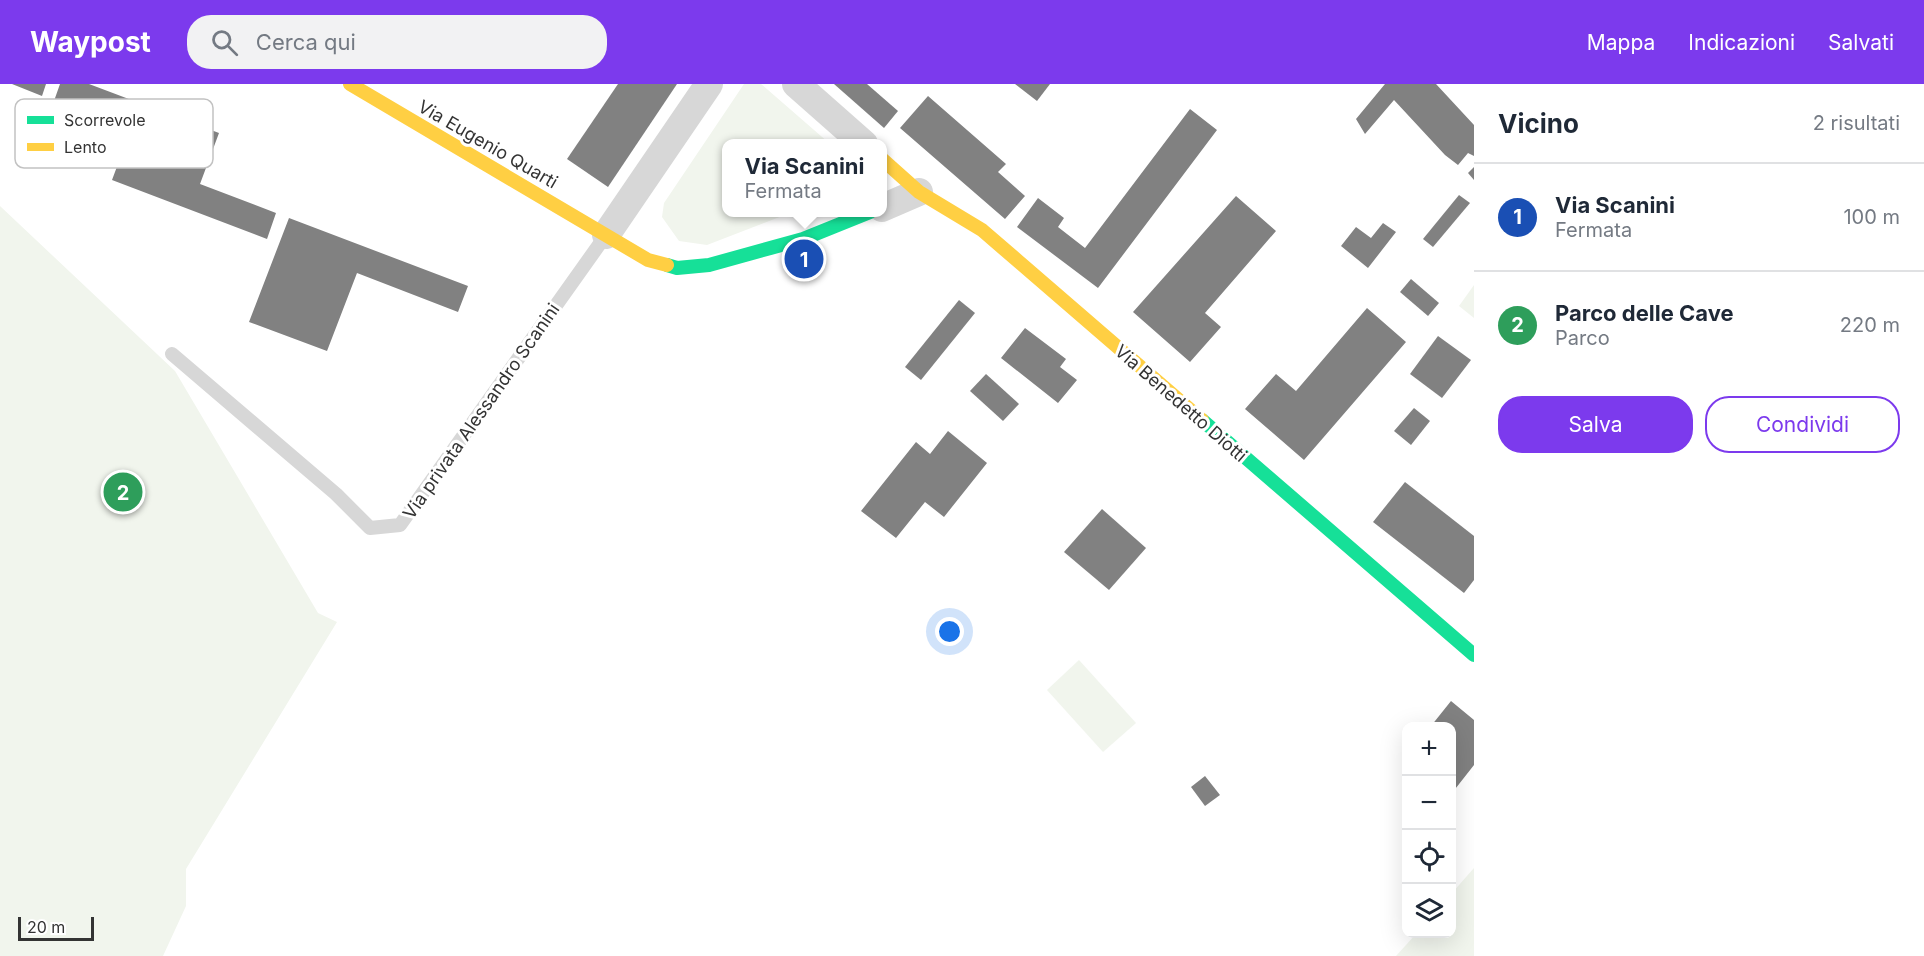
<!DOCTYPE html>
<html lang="it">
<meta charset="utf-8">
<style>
body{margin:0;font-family:Inter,sans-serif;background:#f2f2f3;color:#1f2937}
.controls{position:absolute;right:18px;bottom:18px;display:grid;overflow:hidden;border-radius:12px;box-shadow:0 6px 24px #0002}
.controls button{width:54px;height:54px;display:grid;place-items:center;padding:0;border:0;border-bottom:2px solid #e0e1e3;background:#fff;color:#1f2937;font:30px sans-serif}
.scale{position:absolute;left:18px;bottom:15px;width:76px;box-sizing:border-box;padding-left:6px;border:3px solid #333;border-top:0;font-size:16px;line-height:21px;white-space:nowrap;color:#333;-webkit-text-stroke:4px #fff;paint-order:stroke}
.you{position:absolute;left:950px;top:548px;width:21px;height:21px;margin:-15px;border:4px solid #fff;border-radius:50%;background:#1a73e8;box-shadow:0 0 0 9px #1a73e833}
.badge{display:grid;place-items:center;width:39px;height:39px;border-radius:50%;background:#7c3aed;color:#fff;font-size:20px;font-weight:700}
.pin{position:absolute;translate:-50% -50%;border:3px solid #fff;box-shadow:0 2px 6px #0006}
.popup{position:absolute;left:722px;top:55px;width:165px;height:78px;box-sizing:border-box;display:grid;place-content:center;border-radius:12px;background:#fff;filter:drop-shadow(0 2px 4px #0005);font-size:20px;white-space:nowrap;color:#747a83}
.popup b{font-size:22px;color:#1f2937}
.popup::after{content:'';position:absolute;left:50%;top:100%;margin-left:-12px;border:12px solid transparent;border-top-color:#fff}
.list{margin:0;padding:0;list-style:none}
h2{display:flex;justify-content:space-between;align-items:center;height:78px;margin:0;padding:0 24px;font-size:26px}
h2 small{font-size:20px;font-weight:400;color:#747a83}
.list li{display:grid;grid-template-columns:39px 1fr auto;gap:18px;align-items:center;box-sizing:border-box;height:108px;padding:0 24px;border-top:2px solid #e0e1e3}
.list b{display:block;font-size:22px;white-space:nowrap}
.list p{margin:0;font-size:20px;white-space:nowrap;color:#747a83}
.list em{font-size:20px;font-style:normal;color:#747a83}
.actions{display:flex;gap:12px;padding:18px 24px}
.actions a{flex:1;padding:14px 0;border:2px solid #7c3aed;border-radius:24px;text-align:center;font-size:21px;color:#7c3aed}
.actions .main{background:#7c3aed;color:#fff}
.icon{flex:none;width:33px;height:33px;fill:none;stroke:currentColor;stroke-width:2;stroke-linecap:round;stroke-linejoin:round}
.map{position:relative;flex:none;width:1474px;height:872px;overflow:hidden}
header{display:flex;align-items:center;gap:36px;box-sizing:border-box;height:84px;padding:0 30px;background:#7c3aed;color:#fff}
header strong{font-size:28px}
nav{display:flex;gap:33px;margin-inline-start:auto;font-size:21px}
.search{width:420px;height:54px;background:#f2f2f3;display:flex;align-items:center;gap:15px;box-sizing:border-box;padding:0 21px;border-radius:24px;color:#747a83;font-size:22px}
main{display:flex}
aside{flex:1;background:#fff}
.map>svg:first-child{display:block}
.green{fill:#f1f5ed}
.building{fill:#818181}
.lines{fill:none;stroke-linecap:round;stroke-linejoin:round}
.lane{stroke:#d7d7d7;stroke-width:14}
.street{stroke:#d7d7d7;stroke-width:28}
.fast{stroke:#16e098;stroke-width:14}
.slow{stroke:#ffcf43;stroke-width:14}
.labels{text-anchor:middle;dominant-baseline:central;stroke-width:6;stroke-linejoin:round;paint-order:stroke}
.street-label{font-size:18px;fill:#333;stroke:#fff}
.key{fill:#fff;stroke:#c2c2c2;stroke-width:1.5}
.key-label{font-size:16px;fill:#333}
</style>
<header>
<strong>Waypost</strong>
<div class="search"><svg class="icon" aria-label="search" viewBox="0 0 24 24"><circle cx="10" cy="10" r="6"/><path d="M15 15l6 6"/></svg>Cerca qui</div>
<nav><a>Mappa</a><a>Indicazioni</a><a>Salvati</a></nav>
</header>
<main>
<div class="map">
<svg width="1474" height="872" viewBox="0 0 1474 872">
<rect width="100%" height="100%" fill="#fff"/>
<!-- green -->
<g class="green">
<path d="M 744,0 L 761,0 L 829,59 L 726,60 L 726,128 L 790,129 L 707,161 L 679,157 L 662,133 L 664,119 Z"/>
<path d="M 0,122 L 175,287 L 318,529 L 337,538 L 186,785 L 186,822 L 163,872 L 0,872 Z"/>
<path d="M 1474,201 L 1474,234 L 1459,222 Z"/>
<path d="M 1079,576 L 1136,639 L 1103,668 L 1047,606 Z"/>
<path d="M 1474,784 L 1474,872 L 1396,872 L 1416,850 L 1452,850 L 1452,809 Z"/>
</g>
<!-- building -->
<g class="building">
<path d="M 12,0 L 46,0 L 42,12 Z"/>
<path d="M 60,0 L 89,0 L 219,49 L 200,100 L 276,129 L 267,155 L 112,96 L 131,45 L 54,17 Z"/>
<path d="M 618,0 L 677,0 L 608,103 L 567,75 Z"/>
<path d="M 834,0 L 867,0 L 898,27 L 884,44 Z"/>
<path d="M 1015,0 L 1050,0 L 1037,17 Z"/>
<path d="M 1385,0 L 1436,0 L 1474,41 L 1474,72 L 1468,69 L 1458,81 L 1445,71 L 1394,16 L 1365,50 L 1356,35 Z"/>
<path d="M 928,12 L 1006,80 L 998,88 L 1025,112 L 1005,135 L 900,44 Z"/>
<path d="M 1190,25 L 1217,46 L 1098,204 L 1017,143 L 1038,114 L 1064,134 L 1058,143 L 1085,164 Z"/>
<path d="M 1474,83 L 1474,96 L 1468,89 Z"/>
<path d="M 1459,111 L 1470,119 L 1433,163 L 1423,155 Z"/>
<path d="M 1236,112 L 1276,147 L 1205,229 L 1221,243 L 1190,278 L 1133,228 Z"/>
<path d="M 289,134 L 468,202 L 458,228 L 357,189 L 327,267 L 249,238 Z"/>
<path d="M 1383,139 L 1396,148 L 1368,184 L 1341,162 L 1356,143 L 1371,154 Z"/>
<path d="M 1411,195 L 1439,219 L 1428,232 L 1400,208 Z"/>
<path d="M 959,216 L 975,229 L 921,296 L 905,283 Z"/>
<path d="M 1367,224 L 1406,258 L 1304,376 L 1245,325 L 1276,290 L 1296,307 Z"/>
<path d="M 1025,244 L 1066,275 L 1060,283 L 1077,296 L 1058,319 L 1001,274 Z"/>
<path d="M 1438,252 L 1471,276 L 1442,314 L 1410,290 Z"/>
<path d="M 986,290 L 1019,320 L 1003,337 L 970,307 Z"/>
<path d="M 1414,324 L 1430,337 L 1411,361 L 1394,347 Z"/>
<path d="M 948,347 L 987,379 L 944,433 L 925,418 L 896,454 L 861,427 L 916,358 L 930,370 Z"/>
<path d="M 1405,398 L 1474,452 L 1474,496 L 1464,509 L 1373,438 Z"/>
<path d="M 1102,425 L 1146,464 L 1109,506 L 1064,468 Z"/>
<path d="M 1451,617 L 1474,636 L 1474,681 L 1452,709 L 1452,642 L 1431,642 Z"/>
<path d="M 1205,692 L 1220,711 L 1205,722 L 1191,703 Z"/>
</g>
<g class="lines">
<!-- lane -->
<path class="lane" d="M 172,270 L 336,410 L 370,444 L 400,441 L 606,151"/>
<!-- street -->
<g class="street">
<path d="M 796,0 L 864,60"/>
<path d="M 882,124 L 919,108"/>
<path d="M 606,151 L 709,0"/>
</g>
<!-- fast -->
<g class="fast">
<path d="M 667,181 L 677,184 L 709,181 L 803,155 L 870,128"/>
<path d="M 1202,336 L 1474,571"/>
</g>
<!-- slow -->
<g class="slow">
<path d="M 350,0 L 648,176 L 667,181"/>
<path d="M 882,75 L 919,108 L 982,146 L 1202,336"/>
</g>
</g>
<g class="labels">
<!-- street labels -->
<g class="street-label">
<text transform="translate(488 60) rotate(30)">Via Eugenio Quarti</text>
<text transform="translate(1181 319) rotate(41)">Via Benedetto Diotti</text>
<text transform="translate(481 327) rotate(-55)">Via privata Alessandro Scanini</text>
</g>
</g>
<!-- legend -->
<rect x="15" y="15" width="198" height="69" rx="9" class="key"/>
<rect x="27" y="32" width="27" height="8" fill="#16e098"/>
<rect x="27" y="59" width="27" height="8" fill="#ffcf43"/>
<g class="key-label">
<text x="64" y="42">Scorrevole</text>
<text x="64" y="69">Lento</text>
</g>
</svg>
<div class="controls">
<button>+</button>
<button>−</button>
<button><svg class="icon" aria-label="locate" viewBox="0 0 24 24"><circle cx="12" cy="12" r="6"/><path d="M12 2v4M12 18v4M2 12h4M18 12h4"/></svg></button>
<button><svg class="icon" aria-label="layers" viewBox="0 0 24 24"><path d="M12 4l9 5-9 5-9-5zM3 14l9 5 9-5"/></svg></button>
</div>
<div class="scale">20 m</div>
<div class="you"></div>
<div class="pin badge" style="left:804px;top:175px;background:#1a4fb4">1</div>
<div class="popup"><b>Via Scanini</b>Fermata</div>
<div class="pin badge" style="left:123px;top:408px;background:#2e9e5b">2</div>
</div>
<aside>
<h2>Vicino<small>2 risultati</small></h2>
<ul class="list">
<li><span class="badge" style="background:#1a4fb4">1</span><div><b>Via Scanini</b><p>Fermata</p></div><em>100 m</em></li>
<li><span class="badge" style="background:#2e9e5b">2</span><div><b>Parco delle Cave</b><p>Parco</p></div><em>220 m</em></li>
</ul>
<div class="actions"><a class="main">Salva</a><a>Condividi</a></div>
</aside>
</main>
